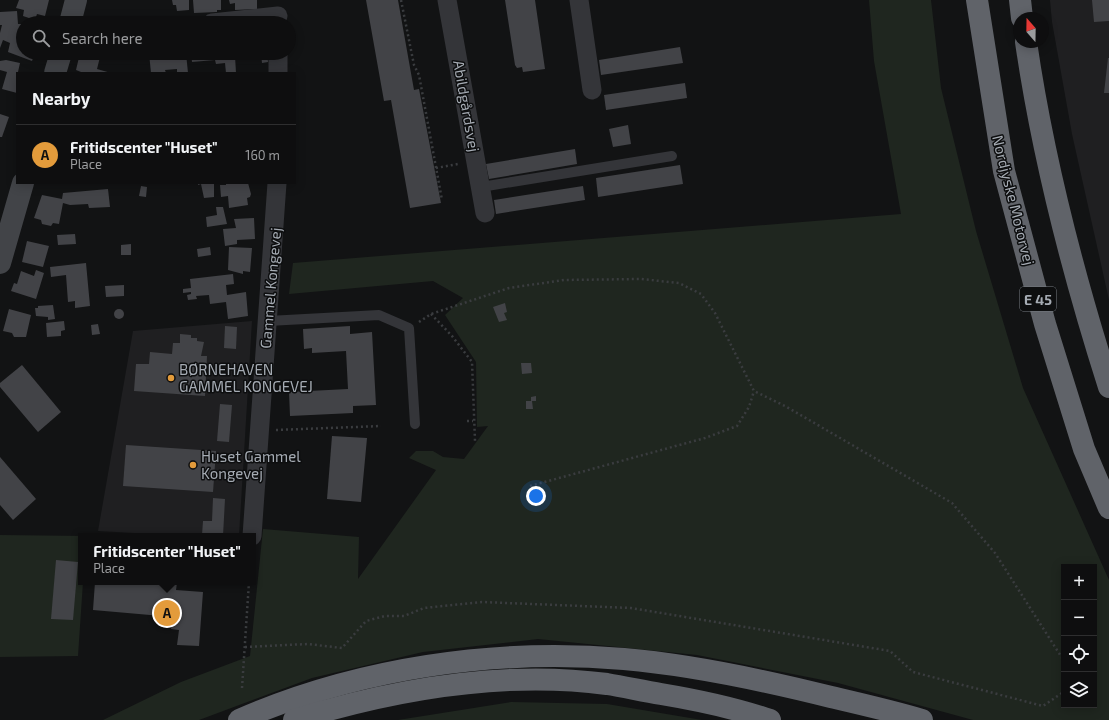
<!DOCTYPE html>
<meta charset="utf-8">
<style>
body{margin:0;font-family:"Exo 2",sans-serif;background:#171718;color:#f1f3f6}
.controls{position:absolute;right:12px;bottom:12px;display:grid;overflow:hidden;border-radius:0px;box-shadow:0 2px 10px #0003}
.controls button{width:36px;height:36px;display:grid;place-items:center;padding:0;border:0;border-bottom:1px solid #2e2e2f;background:#0e0e0f;color:#f1f3f6;font:20px sans-serif}
.compass{position:absolute;left:1013px;top:12px;width:36px;height:36px;border-radius:50%;background:#0e0e0f;box-shadow:0 2px 10px #0003;rotate:340deg}
.you{position:absolute;left:536px;top:496px;width:14px;height:14px;margin:-10px;border:3px solid #fff;border-radius:50%;background:#1a73e8;box-shadow:0 0 0 6px #1a73e833}
.badge{display:grid;place-items:center;width:26px;height:26px;border-radius:50%;background:#e39b3b;color:#111;font-size:13px;font-weight:700}
.pin{position:absolute;translate:-50% -50%;border:2px solid #fff;box-shadow:0 1px 4px #0006}
.popup{position:absolute;left:78px;top:533px;width:178px;height:52px;box-sizing:border-box;display:grid;place-content:center;border-radius:0px;background:#0e0e0f;filter:drop-shadow(0 1px 3px #0005);font-size:13px;white-space:nowrap;color:#9b9c9e}
.popup b{font-size:15px;color:#f1f3f6}
.popup::after{content:'';position:absolute;left:50%;top:100%;margin-left:-8px;border:8px solid transparent;border-top-color:#0e0e0f}
.list{margin:0;padding:0;list-style:none}
h2{display:flex;justify-content:space-between;align-items:center;height:52px;margin:0;padding:0 16px;font-size:17px}
h2 small{font-size:13px;font-weight:400;color:#9b9c9e}
.list li{display:grid;grid-template-columns:26px 1fr auto;gap:12px;align-items:center;box-sizing:border-box;height:60px;padding:0 16px;border-top:1px solid #2e2e2f}
.list b{display:block;font-size:15px;white-space:nowrap}
.list p{margin:0;font-size:13px;white-space:nowrap;color:#9b9c9e}
.list em{font-size:13px;font-style:normal;color:#9b9c9e}
.icon{flex:none;width:22px;height:22px;fill:none;stroke:currentColor;stroke-width:2;stroke-linecap:round;stroke-linejoin:round}
.map{position:relative;flex:none;width:1109px;height:720px;overflow:hidden}
.search{position:absolute;background:#0e0e0f;box-shadow:0 2px 10px #0003;left:16px;top:16px;width:280px;height:44px;display:flex;align-items:center;gap:10px;box-sizing:border-box;padding:0 14px;border-radius:22px;color:#9b9c9e;font-size:15px}
.panel{position:absolute;background:#0e0e0f;box-shadow:0 2px 10px #0003;left:16px;top:72px;width:280px;height:112px;border-radius:0px}
.map>svg:first-child{display:block}
.built{fill:#1f1f21}
.green{fill:#1f261f;fill-rule:evenodd}
.building{fill:#424347}
.lines{fill:none;stroke-linecap:round;stroke-linejoin:round}
.path{stroke:#3a3c3f;stroke-width:2.5;stroke-dasharray:2 3;stroke-linecap:butt}
.lane{stroke:#343539;stroke-width:10}
.street{stroke:#343539;stroke-width:19}
.secondary{stroke:#424448;stroke-width:22}
.highway{stroke:#606369;stroke-width:22}
.poi-dot{fill:#e39b3b;stroke:#0d0e0f;stroke-width:1.5}
.labels{text-anchor:middle;dominant-baseline:central;stroke-width:3;stroke-linejoin:round;paint-order:stroke}
.shield{fill:#0d0e0f;stroke:#777c82;stroke-width:1}
.shield-label{font-size:14px;font-weight:bold;fill:#a5abb3}
.street-label{font-size:15px;fill:#a5abb3;stroke:#0d0e0f}
.poi-label{font-size:15px;fill:#a5abb3;stroke:#0d0e0f;text-anchor:start}
</style>
<div class="map">
<svg width="1109" height="720" viewBox="0 0 1109 720">
<rect width="100%" height="100%" fill="#121314"/>
<!-- built -->
<g class="built">
<path d="M 1050,0 L 1109,0 L 1109,300 L 1072,134 L 1052,22 Z"/>
<path d="M 252,321 L 239,536 L 187,536 L 98,531 L 133,331 Z"/>
</g>
<!-- green -->
<g class="green">
<path d="M 869,0 L 931,0 L 941,88 L 976,231 L 1023,388 L 1109,580 L 1109,720 L 973,720 L 838,683 L 697,655 L 538,639 L 423,652 L 312,678 L 199,720 L 103,720 L 181,682 L 250,656 L 263,529 L 359,537 L 358,579 L 436,470 L 409,458 L 416,451 L 433,451 L 443,457 L 464,459 L 488,426 L 477,427 L 476,362 L 445,315 L 463,298 L 433,281 L 289,294 L 293,263 L 901,214 L 874,61 ZM 1064,567 L 1094,567 L 1094,705 L 1064,705 Z"/>
<path d="M 0,535 L 86,536 L 81,536 L 81,582 L 83,582 L 78,656 L 0,657 Z"/>
<path d="M 511,702 L 607,704 L 702,720 L 398,720 Z"/>
</g>
<!-- building -->
<g class="building">
<path d="M 19,0 L 49,0 L 45,16 L 37,14 L 35,20 L 23,16 L 24,10 L 16,8 Z"/>
<path d="M 172,0 L 189,0 L 189,10 L 177,11 L 176,5 L 173,5 Z"/>
<path d="M 193,0 L 221,0 L 221,10 L 217,10 L 217,12 L 194,13 Z"/>
<path d="M 229,0 L 257,0 L 257,9 L 235,10 L 235,3 L 230,4 Z"/>
<path d="M 366,0 L 398,0 L 414,90 L 419,89 L 441,203 L 410,208 L 391,100 L 384,101 Z"/>
<path d="M 505,0 L 535,0 L 545,69 L 523,72 L 522,67 L 517,68 L 515,65 Z"/>
<path d="M 1092,0 L 1109,0 L 1109,21 L 1094,22 Z"/>
<path d="M 17,11 L 18,24 L 23,24 L 23,53 L 35,53 L 32,61 L 8,52 L 10,43 L 3,40 L 0,48 L 0,33 L 2,25 L 0,25 L 0,12 Z"/>
<path d="M 680,47 L 683,63 L 601,75 L 599,60 Z"/>
<path d="M 80,53 L 101,53 L 97,69 L 111,73 L 81,73 L 81,72 L 76,70 Z"/>
<path d="M 149,53 L 186,53 L 188,73 L 177,73 L 177,69 L 165,70 L 166,73 L 151,73 Z"/>
<path d="M 191,53 L 267,53 L 268,62 L 262,63 L 261,54 L 235,56 L 236,73 L 226,73 L 225,63 L 216,64 L 215,60 L 192,62 Z"/>
<path d="M 1108,58 L 1109,58 L 1109,93 L 1104,93 Z"/>
<path d="M 6,60 L 20,63 L 18,72 L 21,73 L 17,73 L 17,93 L 2,89 L 7,72 L 0,70 L 0,61 Z"/>
<path d="M 685,83 L 687,98 L 606,110 L 604,95 Z"/>
<path d="M 0,114 L 9,117 L 2,137 L 0,137 Z"/>
<path d="M 628,125 L 631,144 L 613,147 L 609,129 Z"/>
<path d="M 575,149 L 577,164 L 489,179 L 486,164 Z"/>
<path d="M 680,165 L 683,184 L 598,197 L 596,178 Z"/>
<path d="M 198,183 L 214,183 L 214,197 L 204,198 L 201,184 L 198,185 Z"/>
<path d="M 226,183 L 248,183 L 251,194 L 250,197 L 247,198 L 248,205 L 229,208 L 228,196 L 221,197 L 220,185 L 226,185 Z"/>
<path d="M 141,186 L 147,187 L 146,197 L 139,196 Z"/>
<path d="M 583,186 L 585,200 L 496,214 L 494,200 Z"/>
<path d="M 108,189 L 110,207 L 89,208 L 88,204 L 70,205 L 63,203 L 59,224 L 53,223 L 51,226 L 42,224 L 41,220 L 34,218 L 42,195 L 62,199 L 63,193 Z"/>
<path d="M 216,207 L 223,207 L 227,224 L 207,227 L 206,217 L 217,215 Z"/>
<path d="M 254,218 L 255,239 L 237,240 L 237,244 L 225,246 L 223,229 L 236,228 L 234,219 Z"/>
<path d="M 75,234 L 76,244 L 58,245 L 57,235 Z"/>
<path d="M 27,241 L 49,246 L 43,267 L 22,262 Z"/>
<path d="M 131,244 L 131,255 L 121,255 L 121,245 Z"/>
<path d="M 210,247 L 211,255 L 198,257 L 197,249 Z"/>
<path d="M 229,247 L 252,248 L 250,272 L 243,271 L 243,274 L 228,270 Z"/>
<path d="M 86,263 L 90,306 L 75,308 L 75,301 L 68,302 L 66,275 L 51,277 L 50,267 Z"/>
<path d="M 36,270 L 44,273 L 36,299 L 11,291 L 14,283 L 17,284 L 21,271 L 34,276 Z"/>
<path d="M 233,274 L 234,284 L 226,285 L 227,295 L 246,292 L 248,316 L 228,319 L 226,302 L 210,304 L 209,295 L 196,296 L 197,299 L 188,300 L 187,295 L 191,294 L 191,292 L 183,293 L 183,289 L 191,288 L 190,279 Z"/>
<path d="M 124,285 L 124,296 L 106,297 L 105,286 Z"/>
<path d="M 505,303 L 507,312 L 504,313 L 507,320 L 499,322 L 493,307 Z"/>
<path d="M 53,305 L 55,319 L 48,320 L 48,317 L 36,316 L 35,308 L 38,308 L 38,306 Z"/>
<path d="M 9,309 L 31,315 L 26,337 L 14,337 L 12,333 L 3,331 Z"/>
<circle cx="119" cy="314" r="5"/>
<path d="M 64,321 L 65,330 L 61,331 L 61,336 L 47,337 L 46,323 Z"/>
<path d="M 98,324 L 100,334 L 92,335 L 91,325 Z"/>
<path d="M 225,326 L 237,327 L 236,349 L 224,348 Z"/>
<path d="M 350,326 L 350,334 L 372,332 L 376,405 L 353,406 L 353,413 L 290,416 L 289,392 L 348,389 L 346,351 L 312,353 L 312,348 L 304,349 L 303,329 Z"/>
<path d="M 180,334 L 191,335 L 191,338 L 197,338 L 197,341 L 204,342 L 201,356 L 207,356 L 205,396 L 134,391 L 136,364 L 149,364 L 150,352 L 172,354 L 173,343 L 180,343 Z"/>
<path d="M 521,363 L 531,363 L 532,373 L 522,374 Z"/>
<path d="M 22,365 L 61,412 L 38,432 L 0,387 L 0,383 Z"/>
<path d="M 536,396 L 536,401 L 532,401 L 533,409 L 526,409 L 526,401 L 531,401 L 531,397 Z"/>
<path d="M 220,404 L 232,405 L 229,442 L 217,441 Z"/>
<path d="M 332,436 L 367,438 L 361,502 L 327,499 Z"/>
<path d="M 126,445 L 216,451 L 213,492 L 123,486 Z"/>
<path d="M 0,457 L 36,499 L 13,520 L 0,505 Z"/>
<path d="M 213,498 L 225,499 L 223,536 L 202,535 L 203,521 L 212,521 Z"/>
<path d="M 56,560 L 78,562 L 73,620 L 51,619 Z"/>
<path d="M 95,582 L 177,583 L 176,590 L 203,592 L 199,646 L 177,645 L 179,630 L 171,629 L 173,617 L 93,610 Z"/>
</g>
<g class="lines">
<!-- path -->
<g class="path">
<path d="M 401,0 L 414,65 L 419,75 L 442,200"/>
<path d="M 436,168 L 458,164"/>
<path d="M 431,314 L 452,336 L 472,362 L 475,441"/>
<path d="M 419,322 L 431,314 L 509,288 L 564,280 L 641,279 L 679,283 L 701,294 L 715,313 L 754,391 L 785,406 L 952,503 L 995,553 L 1064,661"/>
<path d="M 467,421 L 473,421"/>
<path d="M 276,430 L 381,426"/>
<path d="M 530,486 L 705,438 L 737,426 L 749,407 L 754,391"/>
<path d="M 245,647 L 308,644 L 342,648 L 366,621 L 385,616 L 404,616 L 424,608 L 482,602 L 631,608 L 890,651 L 913,672 L 1043,706 L 1062,693 L 1064,685"/>
<path d="M 242,688 L 249,582"/>
</g>
<!-- lane -->
<g class="lane">
<path d="M 481,187 L 672,156"/>
<path d="M 268,321 L 379,315 L 409,328 L 415,424"/>
</g>
<!-- street -->
<g class="street">
<path d="M 447,0 L 485,213"/>
<path d="M 579,0 L 592,90"/>
<path d="M 212,23 L 278,16"/>
<path d="M 278,73 L 278,53"/>
<path d="M 252,536 L 277,183"/>
</g>
<!-- secondary -->
<g class="secondary">
<path d="M 70,23 L 76,0"/>
<path d="M 55,73 L 61,53"/>
<path d="M 0,263 L 23,183"/>
</g>
<!-- highway -->
<g class="highway">
<path d="M 977,0 L 1004,171 L 1045,324 L 1084,449 L 1109,508"/>
<path d="M 1020,0 L 1022,18"/>
<path d="M 1026,42 C 1043,159 1073,274 1109,387"/>
<path d="M 239,720 C 358,668 495,648 624,659 C 693,665 763,680 831,697 C 861,704 892,711 922,720"/>
<path d="M 294,720 C 395,689 502,670 607,684 C 625,687 643,691 661,694 C 697,700 735,708 770,720"/>
</g>
</g>
<!-- markers -->
<g class="poi-dot">
<circle cx="171" cy="378" r="4"/>
<circle cx="193" cy="465" r="4"/>
</g>
<g class="labels">
<!-- shield labels -->
<rect class="shield" x="1020" y="287" width="36" height="24" rx="3"/>
<g class="shield-label">
<text x="1038" y="299">E 45</text>
</g>
<!-- street labels -->
<g class="street-label">
<text transform="translate(467 106) rotate(80)">Abildgårdsvej</text>
<text transform="translate(1014 200) rotate(76)">Nordjyske Motorvej</text>
<text transform="translate(270 288) rotate(-85)">Gammel Kongevej</text>
</g>
<!-- poi labels -->
<g class="poi-label">
<text x="179" y="369">BØRNEHAVEN<tspan x="179" dy="17">GAMMEL KONGEVEJ</tspan></text>
<text x="201" y="456">Huset Gammel<tspan x="201" dy="17">Kongevej</tspan></text>
</g>
</g>
</svg>
<div class="controls">
<button>+</button>
<button>−</button>
<button><svg class="icon" aria-label="locate" viewBox="0 0 24 24"><circle cx="12" cy="12" r="6"/><path d="M12 2v4M12 18v4M2 12h4M18 12h4"/></svg></button>
<button><svg class="icon" aria-label="layers" viewBox="0 0 24 24"><path d="M12 4l9 5-9 5-9-5zM3 14l9 5 9-5"/></svg></button>
</div>
<svg class="compass" viewBox="-18 -18 36 36"><path d="M0-13l5 13h-10z" fill="#e53935"/><path d="M0 13l5-13h-10z" fill="#9b9c9e"/></svg>
<div class="you"></div>
<div class="pin badge" style="left:167px;top:613px">A</div>
<div class="popup"><b>Fritidscenter &quot;Huset&quot;</b>Place</div>
<div class="search"><svg class="icon" aria-label="search" viewBox="0 0 24 24"><circle cx="10" cy="10" r="6"/><path d="M15 15l6 6"/></svg>Search here</div>
<section class="panel">
<h2>Nearby<small></small></h2>
<ul class="list">
<li><span class="badge">A</span><div><b>Fritidscenter &quot;Huset&quot;</b><p>Place</p></div><em>160 m</em></li>
</ul>
</section>
</div>
